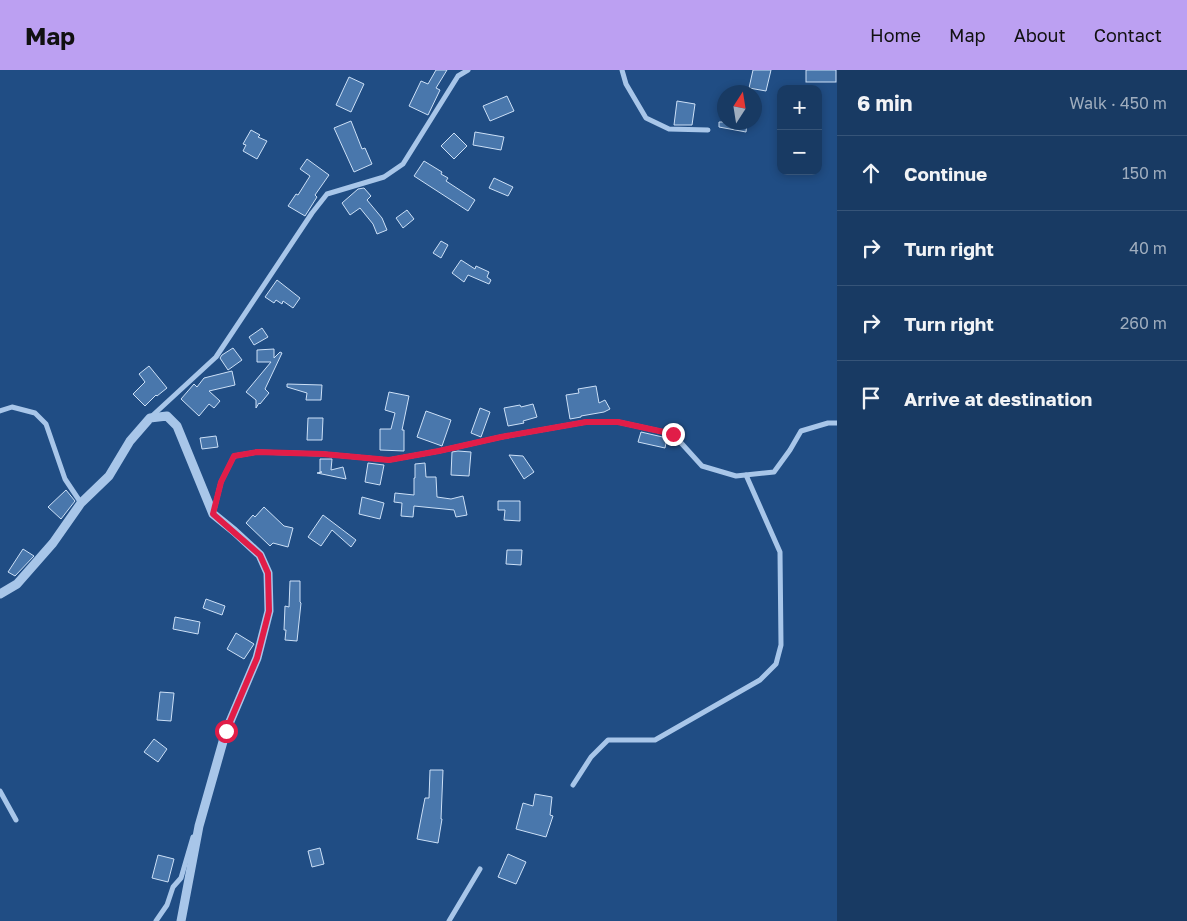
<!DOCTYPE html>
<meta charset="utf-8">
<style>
body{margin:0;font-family:"Golos Text",sans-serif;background:#25456c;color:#f1f3f6}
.controls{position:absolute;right:15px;top:15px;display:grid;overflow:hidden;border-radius:10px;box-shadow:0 2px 8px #0003}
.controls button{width:45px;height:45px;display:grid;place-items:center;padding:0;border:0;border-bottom:1px solid #365478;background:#183a63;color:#f1f3f6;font:25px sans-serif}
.compass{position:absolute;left:717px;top:15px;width:45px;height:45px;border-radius:50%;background:#183a63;box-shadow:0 2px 8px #0003;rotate:12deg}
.stop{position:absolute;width:15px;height:15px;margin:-11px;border:4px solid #e11d48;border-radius:50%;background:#fff}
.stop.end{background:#e11d48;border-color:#fff;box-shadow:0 1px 5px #0008}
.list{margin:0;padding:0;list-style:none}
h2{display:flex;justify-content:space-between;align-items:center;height:65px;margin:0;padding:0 20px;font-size:21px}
h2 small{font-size:16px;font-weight:400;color:#9fadbe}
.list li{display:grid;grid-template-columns:32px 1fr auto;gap:15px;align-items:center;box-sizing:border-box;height:75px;padding:0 20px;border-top:1px solid #365478}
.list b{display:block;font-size:19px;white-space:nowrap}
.list em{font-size:16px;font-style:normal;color:#9fadbe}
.icon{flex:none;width:28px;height:28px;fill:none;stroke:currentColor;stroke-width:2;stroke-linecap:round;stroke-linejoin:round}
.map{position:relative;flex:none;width:837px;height:851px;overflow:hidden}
header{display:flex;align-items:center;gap:30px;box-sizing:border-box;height:70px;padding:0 25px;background:#bca0f2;color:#111}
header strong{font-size:24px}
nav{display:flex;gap:28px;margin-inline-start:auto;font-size:18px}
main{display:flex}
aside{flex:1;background:#183a63}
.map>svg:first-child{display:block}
.building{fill:#4977ac;stroke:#cce0f7}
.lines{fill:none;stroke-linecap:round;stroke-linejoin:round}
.minor{stroke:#a8c6e9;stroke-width:5}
.tertiary{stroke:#a8c6e9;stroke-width:9}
.route{stroke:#e11d48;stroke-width:6}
</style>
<header>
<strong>Map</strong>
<nav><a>Home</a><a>Map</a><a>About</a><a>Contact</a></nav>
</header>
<main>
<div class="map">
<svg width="837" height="851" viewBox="0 0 837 851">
<rect width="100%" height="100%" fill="#204d84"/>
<!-- building -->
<g class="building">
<path d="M 436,0 L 447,0 L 436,18 L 440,20 L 428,45 L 409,36 L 421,11 L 428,14 Z"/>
<path d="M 753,0 L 771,0 L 766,21 L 749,18 Z"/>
<rect x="806" y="0" width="30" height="12"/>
<path d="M 349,7 L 364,14 L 351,42 L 336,35 Z"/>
<path d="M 507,26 L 514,41 L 490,51 L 483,36 Z"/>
<path d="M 677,31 L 695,34 L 692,55 L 674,55 Z"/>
<path d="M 351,51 L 362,79 L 365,78 L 372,94 L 354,102 L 334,58 Z"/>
<path d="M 719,52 L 747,52 L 746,62 L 719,57 Z"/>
<path d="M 251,60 L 260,65 L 258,67 L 267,71 L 257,89 L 243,81 L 246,75 L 243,74 Z"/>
<path d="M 475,62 L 504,67 L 501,80 L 473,75 Z"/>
<path d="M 454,63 L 467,76 L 454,89 L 441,76 Z"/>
<path d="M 307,89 L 329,105 L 315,125 L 317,127 L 305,146 L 288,136 L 296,124 L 298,125 L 310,106 L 300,99 Z"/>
<path d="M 424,91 L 442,102 L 441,104 L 448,108 L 446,111 L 475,130 L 468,141 L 414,106 Z"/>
<path d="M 494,108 L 513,117 L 508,126 L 489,118 Z"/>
<path d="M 364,118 L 371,126 L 367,130 L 382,148 L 387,160 L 377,164 L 373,154 L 360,138 L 350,145 L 342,133 L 358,119 Z"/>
<path d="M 407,140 L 414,149 L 403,158 L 396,148 Z"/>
<path d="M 441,171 L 448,175 L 441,188 L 433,183 Z"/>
<path d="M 461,190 L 475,199 L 476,196 L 489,202 L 487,207 L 491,210 L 489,214 L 468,205 L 464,212 L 452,203 Z"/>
<path d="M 277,210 L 300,228 L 293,238 L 283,231 L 282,234 L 276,230 L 274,233 L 265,227 Z"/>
<path d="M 262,258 L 268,267 L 254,275 L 249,267 Z"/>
<path d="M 233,278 L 242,290 L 228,300 L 220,288 L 222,285 Z"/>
<path d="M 274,279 L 274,288 L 280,282 L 282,283 L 265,319 L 269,323 L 260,334 L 259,333 L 256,338 L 256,330 L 246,322 L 271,292 L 257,292 L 257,280 Z"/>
<path d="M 149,296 L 167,318 L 157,326 L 156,325 L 145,336 L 133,324 L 145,312 L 139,304 Z"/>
<path d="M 232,301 L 235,315 L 209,321 L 220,331 L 214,338 L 209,334 L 199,346 L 181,329 L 194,314 L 197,317 L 204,308 Z"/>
<path d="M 287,314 L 322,315 L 321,330 L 306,330 L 307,323 L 287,317 Z"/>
<path d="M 596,316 L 599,333 L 605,330 L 610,339 L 604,342 L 581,346 L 581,347 L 570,349 L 566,325 L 579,323 L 578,319 Z"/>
<path d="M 389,322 L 409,326 L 402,360 L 404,360 L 404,381 L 380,380 L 380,359 L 391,359 L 395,343 L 385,340 Z"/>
<path d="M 533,334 L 537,347 L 523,351 L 524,353 L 508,356 L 504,338 L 520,335 L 521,337 Z"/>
<path d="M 480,338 L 490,342 L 481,367 L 471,363 Z"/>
<path d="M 426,341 L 451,350 L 442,376 L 417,367 Z"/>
<path d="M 308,348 L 323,348 L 322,370 L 307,370 Z"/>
<path d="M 641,362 L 667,368 L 665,378 L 638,372 Z"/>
<path d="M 216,366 L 218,377 L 202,379 L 200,368 Z"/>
<path d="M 458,381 L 471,382 L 469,406 L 451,405 L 452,382 Z"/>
<path d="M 509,385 L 523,386 L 534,402 L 524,409 Z"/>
<path d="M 320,389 L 332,389 L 331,400 L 343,397 L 346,409 L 317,403 L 322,402 L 320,402 Z"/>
<path d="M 368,393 L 384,395 L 380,415 L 365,412 Z"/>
<path d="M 425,393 L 426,407 L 436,407 L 437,427 L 451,429 L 463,426 L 467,445 L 456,447 L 454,440 L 414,436 L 413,447 L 401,446 L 402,433 L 394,432 L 395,423 L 414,425 L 414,408 L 415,408 L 415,394 Z"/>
<path d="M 66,420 L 75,431 L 61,449 L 48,437 Z"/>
<path d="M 362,427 L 384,433 L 380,449 L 359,444 Z"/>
<path d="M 498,431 L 520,431 L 520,451 L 504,450 L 505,440 L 498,440 Z"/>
<path d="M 264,437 L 284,456 L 293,458 L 288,477 L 273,473 L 270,476 L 246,453 L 253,445 L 255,447 Z"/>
<path d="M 323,445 L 356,470 L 351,477 L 332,460 L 321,476 L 308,467 Z"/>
<path d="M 23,479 L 34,486 L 15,506 L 8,502 Z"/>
<path d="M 507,480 L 522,480 L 521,495 L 506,494 Z"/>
<path d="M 290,511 L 300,511 L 300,532 L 301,533 L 297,571 L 285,570 L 286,560 L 284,560 L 285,536 L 289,537 Z"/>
<path d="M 206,529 L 225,536 L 222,545 L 203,538 Z"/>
<path d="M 175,547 L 200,552 L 198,564 L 173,559 Z"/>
<path d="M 236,563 L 254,574 L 244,589 L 227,579 Z"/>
<path d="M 160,622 L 174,623 L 171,651 L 157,650 Z"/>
<path d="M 154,669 L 167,679 L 158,692 L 144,682 Z"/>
<path d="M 430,700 L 443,700 L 441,749 L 442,749 L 438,773 L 417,769 L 425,728 L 429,728 Z"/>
<path d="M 535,724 L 552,727 L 550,745 L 553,746 L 546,767 L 516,759 L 523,733 L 533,736 Z"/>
<path d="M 320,778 L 324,794 L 312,797 L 308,781 Z"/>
<path d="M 508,784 L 526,792 L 516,814 L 498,807 Z"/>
<path d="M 158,785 L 174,789 L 168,812 L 152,808 Z"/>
</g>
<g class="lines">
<!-- minor -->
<g class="minor">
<path d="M 622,0 L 626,14 L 646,48 L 669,59 L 708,60"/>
<path d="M 0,341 L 12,337 L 35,343 L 46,354 L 65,409 L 81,433"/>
<path d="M 152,346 L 216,287 L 312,143 L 327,124 L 384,107 L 403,94 L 458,6 L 468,0"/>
<path d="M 213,444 L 221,412 L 234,386 L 257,382 L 323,384 L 389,390 L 439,381 L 501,367 L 586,352 L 618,352 L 673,364 L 702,396 L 736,406 L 774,402 L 790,380 L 801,361 L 828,353 L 837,353"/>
<path d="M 573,715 L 591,687 L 608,670 L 655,670 L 760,610 L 776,594 L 781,575 L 780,482 L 746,405"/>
<path d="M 0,721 L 16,750"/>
<path d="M 156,851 L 167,835 L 173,817 L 181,808 L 193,767"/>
<path d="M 449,851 L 480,799"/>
</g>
<!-- tertiary -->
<path class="tertiary" d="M 0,524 L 17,514 L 53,473 L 81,433 L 109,406 L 130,371 L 150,348 L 167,346 L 177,356 L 213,444 L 234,461 L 260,485 L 268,503 L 269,541 L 257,588 L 226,661 L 199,756 L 181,851"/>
</g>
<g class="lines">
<!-- route -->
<path class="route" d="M 226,661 L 257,588 L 269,541 L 268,503 L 260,485 L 213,444 L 221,412 L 234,386 L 257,382 L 323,384 L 389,390 L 439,381 L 501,367 L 586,352 L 618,352 L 673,364"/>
</g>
</svg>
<div class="controls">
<button>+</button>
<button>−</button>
</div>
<svg class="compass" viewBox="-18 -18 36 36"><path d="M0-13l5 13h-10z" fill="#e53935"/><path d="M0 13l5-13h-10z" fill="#9fadbe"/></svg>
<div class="stop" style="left:226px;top:661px"></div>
<div class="stop end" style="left:673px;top:364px"></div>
</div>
<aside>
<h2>6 min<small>Walk · 450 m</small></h2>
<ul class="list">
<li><svg class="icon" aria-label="ahead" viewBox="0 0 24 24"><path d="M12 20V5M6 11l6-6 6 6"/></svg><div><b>Continue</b></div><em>150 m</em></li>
<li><svg class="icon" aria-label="right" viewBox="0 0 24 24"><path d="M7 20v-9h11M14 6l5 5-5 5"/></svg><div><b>Turn right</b></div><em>40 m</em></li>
<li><svg class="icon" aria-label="right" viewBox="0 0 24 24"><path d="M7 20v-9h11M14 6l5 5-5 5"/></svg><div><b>Turn right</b></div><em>260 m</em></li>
<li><svg class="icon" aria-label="arrive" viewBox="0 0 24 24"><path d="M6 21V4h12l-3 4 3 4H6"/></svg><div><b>Arrive at destination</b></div></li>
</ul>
</aside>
</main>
